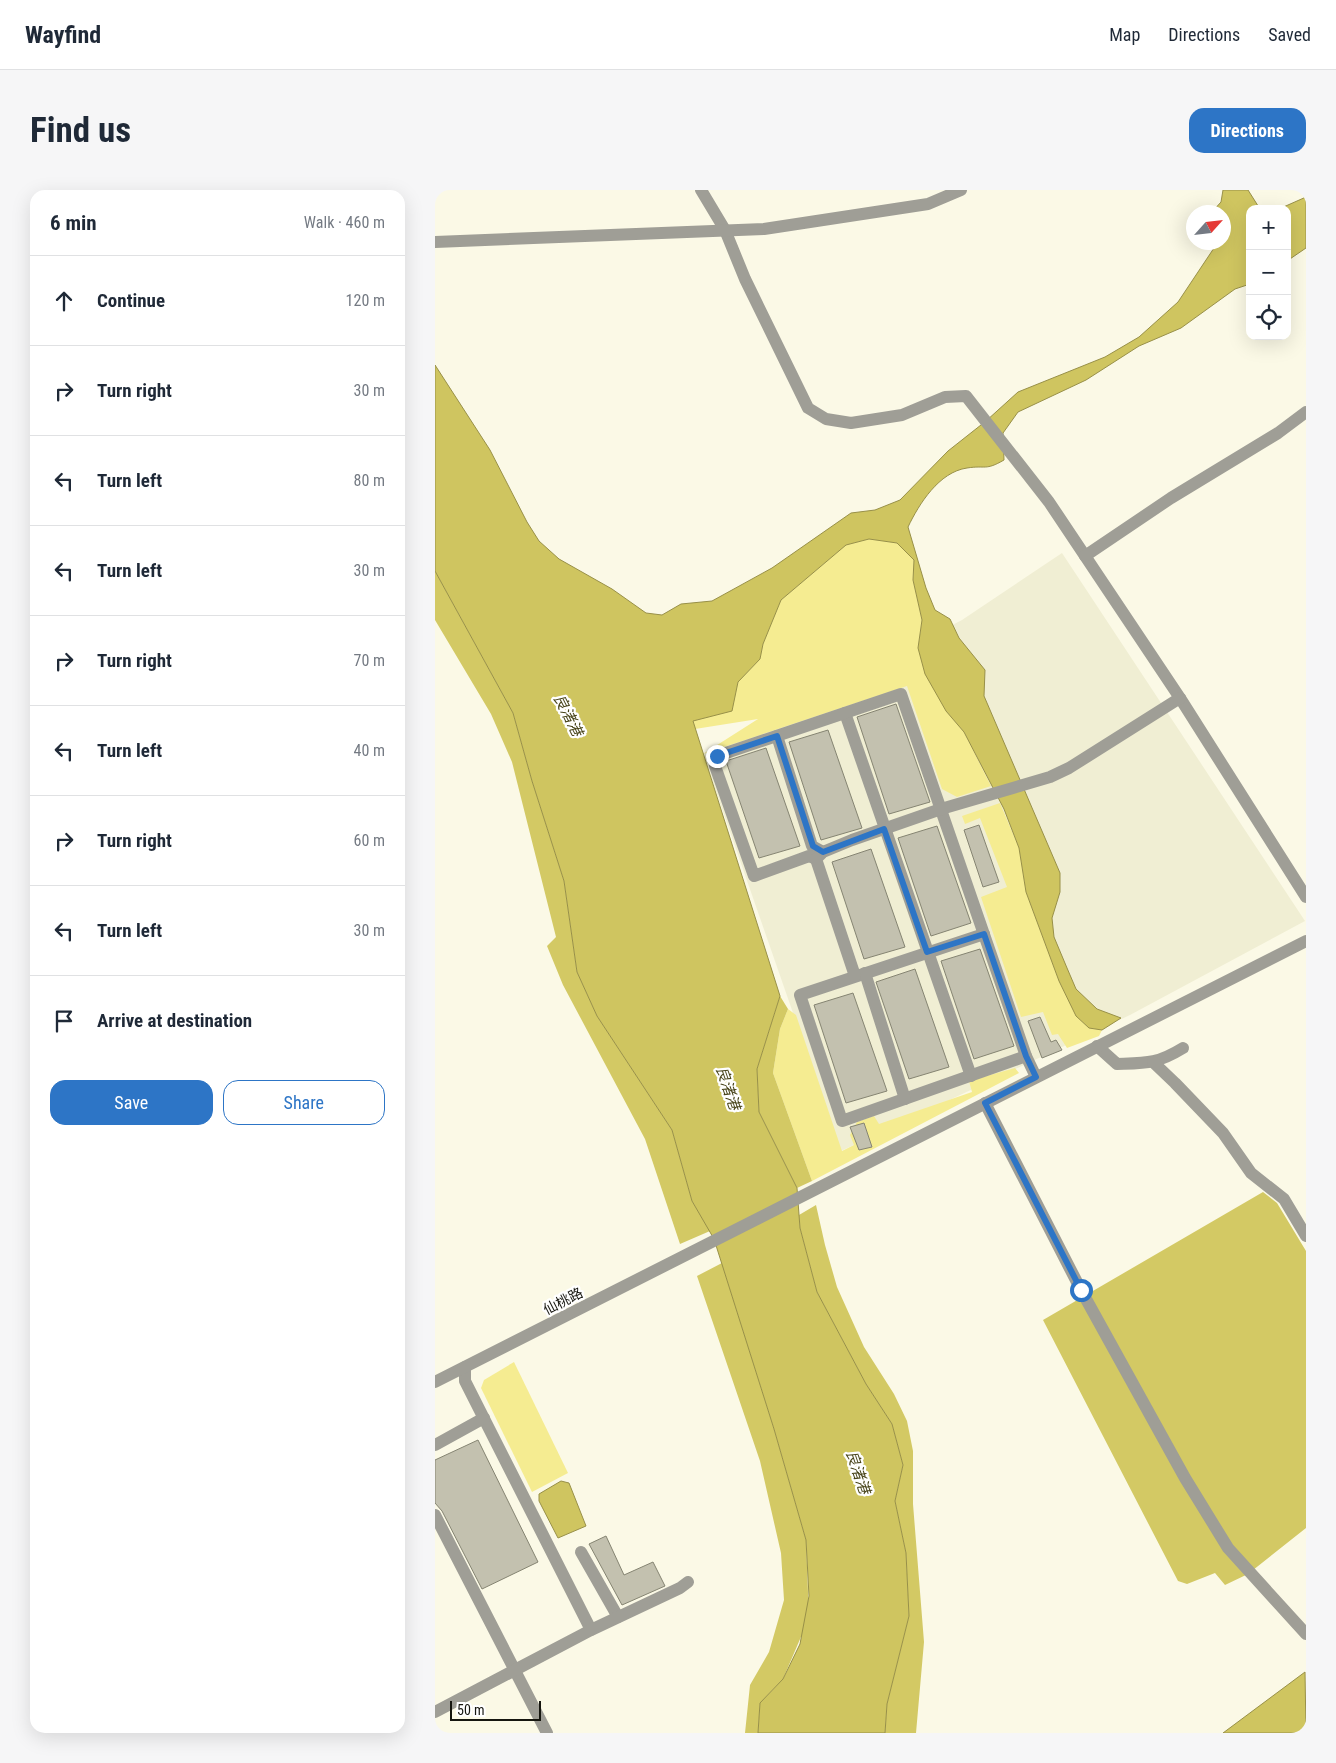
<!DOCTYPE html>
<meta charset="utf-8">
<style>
body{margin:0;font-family:"Roboto Condensed","Noto Sans SC",sans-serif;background:#f6f6f7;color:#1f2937}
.controls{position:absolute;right:15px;top:15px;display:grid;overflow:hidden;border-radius:10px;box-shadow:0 5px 20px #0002}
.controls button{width:45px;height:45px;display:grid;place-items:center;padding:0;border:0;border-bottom:1px solid #e0e1e3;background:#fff;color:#1f2937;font:25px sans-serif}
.compass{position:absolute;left:751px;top:15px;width:45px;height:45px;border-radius:50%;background:#fff;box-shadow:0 5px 20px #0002;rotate:63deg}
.scale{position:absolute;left:15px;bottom:12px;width:91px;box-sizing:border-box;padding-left:5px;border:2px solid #16160f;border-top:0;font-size:14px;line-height:18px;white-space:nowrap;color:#16160f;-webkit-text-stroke:4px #fff;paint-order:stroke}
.stop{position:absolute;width:15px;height:15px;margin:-11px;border:4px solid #2d75c6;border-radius:50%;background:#fff}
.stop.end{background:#2d75c6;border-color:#fff;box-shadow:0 1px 5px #0008}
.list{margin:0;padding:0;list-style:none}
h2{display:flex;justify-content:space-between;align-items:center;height:65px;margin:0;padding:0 20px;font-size:21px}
h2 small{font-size:16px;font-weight:400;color:#747a83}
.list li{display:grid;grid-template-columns:32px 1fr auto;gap:15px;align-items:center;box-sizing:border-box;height:90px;padding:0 20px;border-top:1px solid #e0e1e3}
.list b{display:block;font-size:19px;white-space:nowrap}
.list em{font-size:16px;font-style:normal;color:#747a83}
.actions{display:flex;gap:10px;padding:15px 20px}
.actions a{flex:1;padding:11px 0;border:1px solid #2d75c6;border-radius:15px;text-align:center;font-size:18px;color:#2d75c6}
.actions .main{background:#2d75c6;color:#fff}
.icon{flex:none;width:28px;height:28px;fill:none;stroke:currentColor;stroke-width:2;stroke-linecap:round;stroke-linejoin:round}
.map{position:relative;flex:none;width:871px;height:1543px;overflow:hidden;border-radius:15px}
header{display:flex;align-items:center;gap:30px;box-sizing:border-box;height:70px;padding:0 25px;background:#fff;border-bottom:1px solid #e0e1e3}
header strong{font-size:24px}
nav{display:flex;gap:28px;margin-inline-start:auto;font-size:18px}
.intro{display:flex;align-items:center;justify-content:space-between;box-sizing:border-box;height:120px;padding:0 30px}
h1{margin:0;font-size:35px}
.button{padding:12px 22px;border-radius:15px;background:#2d75c6;color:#fff;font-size:18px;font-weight:700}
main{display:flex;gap:30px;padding:0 30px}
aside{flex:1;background:#fff;border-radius:15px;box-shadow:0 5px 20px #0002}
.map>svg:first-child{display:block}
.built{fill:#f0eed3}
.green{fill:#f5ec91}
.forest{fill:#d3c964}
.water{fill:#cfc560;stroke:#989048}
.building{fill:#c3c1af;stroke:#858472}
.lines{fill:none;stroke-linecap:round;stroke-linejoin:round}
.minor{stroke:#9f9e96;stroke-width:12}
.route{stroke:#2d75c6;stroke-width:6}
.labels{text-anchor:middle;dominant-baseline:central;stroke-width:4.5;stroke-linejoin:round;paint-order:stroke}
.street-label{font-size:14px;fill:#16160f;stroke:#fff}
.water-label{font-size:15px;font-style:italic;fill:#48441a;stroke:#fff}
</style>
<header>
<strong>Wayfind</strong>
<nav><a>Map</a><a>Directions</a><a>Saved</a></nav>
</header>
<div class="intro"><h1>Find us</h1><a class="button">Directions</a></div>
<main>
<aside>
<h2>6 min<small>Walk · 460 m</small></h2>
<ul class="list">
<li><svg class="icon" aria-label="ahead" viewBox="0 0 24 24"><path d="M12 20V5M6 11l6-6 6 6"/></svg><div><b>Continue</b></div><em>120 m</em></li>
<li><svg class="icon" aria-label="right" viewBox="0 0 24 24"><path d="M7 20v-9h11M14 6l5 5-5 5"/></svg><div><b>Turn right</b></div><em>30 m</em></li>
<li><svg class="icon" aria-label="left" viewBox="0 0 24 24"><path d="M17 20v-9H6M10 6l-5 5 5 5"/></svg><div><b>Turn left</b></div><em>80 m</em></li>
<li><svg class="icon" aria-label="left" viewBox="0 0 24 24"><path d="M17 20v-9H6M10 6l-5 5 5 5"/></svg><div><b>Turn left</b></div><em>30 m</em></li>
<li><svg class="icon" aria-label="right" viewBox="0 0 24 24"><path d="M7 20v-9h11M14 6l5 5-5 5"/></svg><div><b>Turn right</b></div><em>70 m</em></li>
<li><svg class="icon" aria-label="left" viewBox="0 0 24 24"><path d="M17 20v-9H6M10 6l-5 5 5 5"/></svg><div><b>Turn left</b></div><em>40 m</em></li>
<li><svg class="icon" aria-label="right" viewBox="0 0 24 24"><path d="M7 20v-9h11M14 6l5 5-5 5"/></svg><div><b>Turn right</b></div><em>60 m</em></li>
<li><svg class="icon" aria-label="left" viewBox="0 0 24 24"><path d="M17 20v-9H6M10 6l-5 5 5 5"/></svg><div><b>Turn left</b></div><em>30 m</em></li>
<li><svg class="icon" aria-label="arrive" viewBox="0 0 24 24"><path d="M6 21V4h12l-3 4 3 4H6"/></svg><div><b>Arrive at destination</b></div></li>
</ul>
<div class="actions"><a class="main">Save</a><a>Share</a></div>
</aside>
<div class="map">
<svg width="871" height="1543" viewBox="0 0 871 1543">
<rect width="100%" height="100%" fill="#fbf9e6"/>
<!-- built -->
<path class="built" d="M 627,363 L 870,731 L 695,825 L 406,961 L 268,564 L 527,430 Z"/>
<!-- green -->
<g class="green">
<path d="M 434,349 L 462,353 L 479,370 L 478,390 L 487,430 L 483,458 L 511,521 L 529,542 L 556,596 L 522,607 L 507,599 L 472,496 L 268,564 L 323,529 L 260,539 L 258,531 L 297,520 L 303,492 L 325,469 L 328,454 L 346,410 L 411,355 Z"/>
<path d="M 565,613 L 584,658 L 591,702 L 624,791 L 641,826 L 654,838 L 667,840 L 664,846 L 632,858 L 623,844 L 617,845 L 608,822 L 586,827 L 546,707 L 572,697 L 545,628 L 530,634 L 527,626 Z"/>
<path d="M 353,819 L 361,825 L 407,961 L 419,955 L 415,945 L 422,932 L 439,926 L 444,934 L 537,902 L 534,891 L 580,878 L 584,883 L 377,991 L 338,883 L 345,839 Z"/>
<path d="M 79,1172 L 133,1283 L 97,1302 L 46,1198 L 49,1190 Z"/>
</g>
<!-- forest -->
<g class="forest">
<path d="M 0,381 L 78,523 L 97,591 L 129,691 L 142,782 L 162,826 L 237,940 L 257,1011 L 275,1041 L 245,1054 L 210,949 L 128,795 L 112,756 L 121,747 L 77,572 L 56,524 L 0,430 Z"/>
<path d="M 345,806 L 353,819 L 345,839 L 338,883 L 377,991 L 362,998 L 324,922 L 322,879 Z"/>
<path d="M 828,1002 L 842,1013 L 871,1061 L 871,1338 L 813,1384 L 790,1395 L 780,1383 L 752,1394 L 743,1391 L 608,1130 Z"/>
<path d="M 381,1015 L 390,1055 L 402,1097 L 429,1157 L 459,1204 L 472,1231 L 478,1261 L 478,1314 L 489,1452 L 481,1543 L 450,1543 L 452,1514 L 474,1426 L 471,1363 L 460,1311 L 468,1275 L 457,1234 L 431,1194 L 382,1102 L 365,1038 L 364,1025 Z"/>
<path d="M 287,1073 L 339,1239 L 371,1350 L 374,1428 L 348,1489 L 325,1513 L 323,1543 L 310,1543 L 315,1495 L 334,1462 L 349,1410 L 346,1363 L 325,1271 L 262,1086 Z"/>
</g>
<!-- water -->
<g class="water">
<path d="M 788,0 L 813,0 L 825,19 L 815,19 L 815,94 L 800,99 L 746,138 L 704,156 L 651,190 L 583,222 L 568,243 L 569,270 C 550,281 551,275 532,278 C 504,282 484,314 473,337 L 491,398 L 500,420 L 515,429 L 524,448 L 550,480 L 549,506 L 625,683 L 625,702 L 617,728 L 619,747 L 632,778 L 641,799 L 662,819 L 686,828 L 667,840 L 654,838 L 641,826 L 624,791 L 591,702 L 584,658 L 569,619 L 529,542 L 511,521 L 490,484 L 483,458 L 487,430 L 478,390 L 479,370 L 462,353 L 434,349 L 411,355 L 346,410 L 328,454 L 325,469 L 303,492 L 297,521 L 258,531 L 345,806 L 322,879 L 324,922 L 362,998 L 365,1038 L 382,1102 L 431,1194 L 457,1234 L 468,1275 L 460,1311 L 471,1363 L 474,1426 L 452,1514 L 450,1543 L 323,1543 L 325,1513 L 348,1489 L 365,1454 L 374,1406 L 371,1350 L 339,1239 L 279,1049 L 257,1011 L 237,940 L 162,826 L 142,782 L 129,691 L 97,591 L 78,523 L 0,381 L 0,175 L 55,260 L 92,332 L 104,351 L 124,369 L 177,399 L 211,423 L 227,425 L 246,414 L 277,411 L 337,378 L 416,323 L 440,320 L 465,310 L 513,261 L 551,231 L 583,202 L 670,167 L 704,147 L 743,112 L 779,58 L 778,53 L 788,52 L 788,22 L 777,22 L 786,12 Z"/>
<path d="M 871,7 L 871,58 L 852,71 L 852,19 L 844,19 Z"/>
<path d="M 126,1291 L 134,1293 L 151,1336 L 123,1348 L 104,1311 L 104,1304 Z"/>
<path d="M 870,1482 L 871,1543 L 788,1543 Z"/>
</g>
<!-- building -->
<g class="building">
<path d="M 461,514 L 495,612 L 454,624 L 422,527 Z"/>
<path d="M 393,540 L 427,638 L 386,650 L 354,552 Z"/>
<path d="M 331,558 L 365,656 L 324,668 L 291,571 Z"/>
<path d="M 544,635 L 564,692 L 548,697 L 529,640 Z"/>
<path d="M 502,636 L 536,733 L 496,746 L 463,648 Z"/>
<path d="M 436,659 L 470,757 L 429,769 L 397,672 Z"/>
<path d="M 545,759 L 579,856 L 539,869 L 506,771 Z"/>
<path d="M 480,779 L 514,877 L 474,889 L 441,792 Z"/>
<path d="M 418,803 L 452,901 L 411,913 L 379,815 Z"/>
<path d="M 605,827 L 616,852 L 621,850 L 627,860 L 607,868 L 593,831 Z"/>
<path d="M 429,933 L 437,957 L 424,960 L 415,937 Z"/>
<path d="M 43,1250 L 103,1372 L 47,1399 L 7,1321 L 0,1313 L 0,1270 Z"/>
<path d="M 171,1346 L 189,1385 L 218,1372 L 230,1396 L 187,1415 L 154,1354 Z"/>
</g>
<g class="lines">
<!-- minor -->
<g class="minor">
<path d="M 266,0 L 290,40 L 310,89 L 373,218 L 391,229 L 416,233 L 467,225 L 510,207 L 531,206 L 614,312 L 745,508 L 871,707"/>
<path d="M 0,52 L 329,39 L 493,14 L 526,0"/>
<path d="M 650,366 L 736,308 L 843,243 L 871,222"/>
<path d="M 410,523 L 536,886"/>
<path d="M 342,546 L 377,656 L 388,662"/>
<path d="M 381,669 L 374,666 L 319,686 L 280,576 L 282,566 L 466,504 L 591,866 L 601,887"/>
<path d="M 549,744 L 365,805 L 407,931 L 591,866"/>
<path d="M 430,783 L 470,909"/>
<path d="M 420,786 L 381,669 L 388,662 L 417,650 L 506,619 L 615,587 L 634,578 L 745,508"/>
<path d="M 662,856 L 682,874 C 711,873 722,874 748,858"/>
<path d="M 718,872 L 740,893 L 788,943 L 816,983 L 849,1009 L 871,1046"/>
<path d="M 550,913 L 646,1100 L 750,1288 L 793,1358 L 871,1444"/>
<path d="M 30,1177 L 30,1191 L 156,1440"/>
<path d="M 0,1192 L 871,751"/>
<path d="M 0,1255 L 49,1228"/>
<path d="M 0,1325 L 112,1543"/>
<path d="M 146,1362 L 183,1427"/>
<path d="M 0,1522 L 156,1440 L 245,1398 L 253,1392"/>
</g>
</g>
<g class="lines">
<!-- route -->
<path class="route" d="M 282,566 L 342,546 L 378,656 L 388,662 L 449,639 L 492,762 L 549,744 L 591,866 L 601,887 L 550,913 L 646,1100"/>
</g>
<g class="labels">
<!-- street labels -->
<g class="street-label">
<text transform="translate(128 1111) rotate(-27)">仙桃路</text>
</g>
<!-- water labels -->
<g class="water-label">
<text transform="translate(133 525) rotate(63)">良渚港</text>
<text transform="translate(293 898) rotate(71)">良渚港</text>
<text transform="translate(423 1282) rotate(71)">良渚港</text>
</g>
</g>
</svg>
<div class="controls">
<button>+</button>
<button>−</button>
<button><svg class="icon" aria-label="locate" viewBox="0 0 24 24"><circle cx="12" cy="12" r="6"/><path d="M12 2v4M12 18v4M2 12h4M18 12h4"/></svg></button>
</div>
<svg class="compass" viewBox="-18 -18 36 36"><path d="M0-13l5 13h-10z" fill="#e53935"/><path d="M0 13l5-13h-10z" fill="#747a83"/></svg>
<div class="scale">50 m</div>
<div class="stop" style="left:646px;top:1100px"></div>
<div class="stop end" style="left:282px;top:566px"></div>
</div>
</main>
